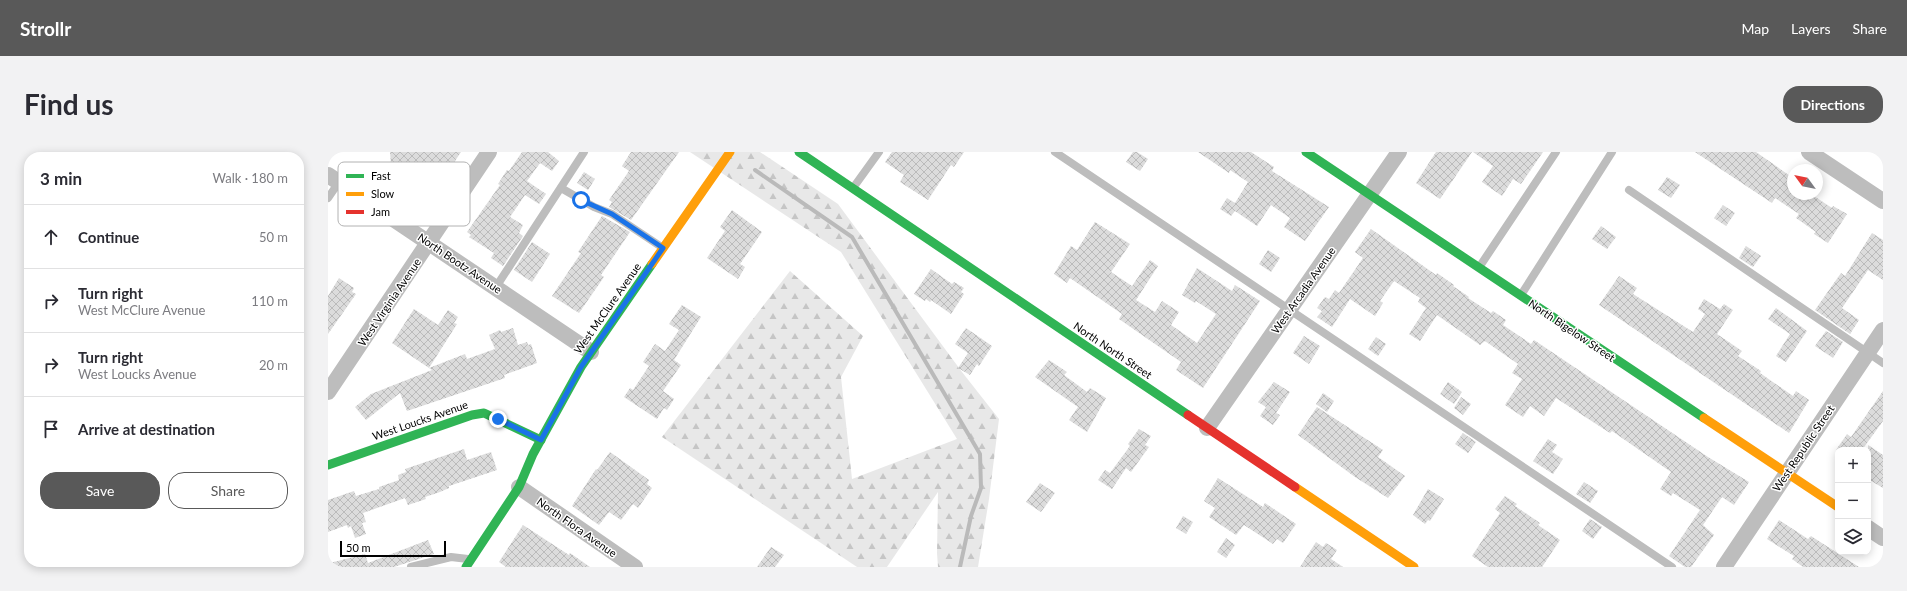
<!DOCTYPE html>
<meta charset="utf-8">
<style>
body{margin:0;font-family:Lato,sans-serif;background:#f2f2f3;color:#2b2b33}
.controls{position:absolute;right:12px;bottom:12px;display:grid;overflow:hidden;border-radius:8px;box-shadow:0 2px 10px #0003}
.controls button{width:36px;height:36px;display:grid;place-items:center;padding:0;border:0;border-bottom:1px solid #e1e1e2;background:#fff;color:#2b2b33;font:20px sans-serif}
.compass{position:absolute;left:1459px;top:12px;width:36px;height:36px;border-radius:50%;background:#fff;box-shadow:0 2px 10px #0003;rotate:303deg}
.scale{position:absolute;left:12px;bottom:10px;width:106px;box-sizing:border-box;padding-left:4px;border:2px solid #000;border-top:0;font-size:11px;line-height:14px;white-space:nowrap;color:#000;-webkit-text-stroke:3px #fff;paint-order:stroke}
.stop{position:absolute;width:12px;height:12px;margin:-9px;border:3px solid #1a73e8;border-radius:50%;background:#fff}
.stop.end{background:#1a73e8;border-color:#fff;box-shadow:0 1px 4px #0008}
.list{margin:0;padding:0;list-style:none}
h2{display:flex;justify-content:space-between;align-items:center;height:52px;margin:0;padding:0 16px;font-size:17px}
h2 small{font-size:13px;font-weight:400;color:#7c7c81}
.list li{display:grid;grid-template-columns:26px 1fr auto;gap:12px;align-items:center;box-sizing:border-box;height:64px;padding:0 16px;border-top:1px solid #e1e1e2}
.list b{display:block;font-size:15px;white-space:nowrap}
.list p{margin:0;font-size:13px;white-space:nowrap;color:#7c7c81}
.list em{font-size:13px;font-style:normal;color:#7c7c81}
.actions{display:flex;gap:8px;padding:12px 16px}
.actions a{flex:1;padding:9px 0;border:1px solid #595959;border-radius:16px;text-align:center;font-size:14px;color:#595959}
.actions .main{background:#595959;color:#fff}
.icon{flex:none;width:22px;height:22px;fill:none;stroke:currentColor;stroke-width:2;stroke-linecap:round;stroke-linejoin:round}
.map{position:relative;flex:none;width:1555px;height:415px;overflow:hidden;border-radius:16px}
header{display:flex;align-items:center;gap:24px;box-sizing:border-box;height:56px;padding:0 20px;background:#595959;color:#fff}
header strong{font-size:19px}
nav{display:flex;gap:22px;margin-inline-start:auto;font-size:14px}
.intro{display:flex;align-items:center;justify-content:space-between;box-sizing:border-box;height:96px;padding:0 24px}
h1{margin:0;font-size:28px}
.button{padding:10px 18px;border-radius:16px;background:#595959;color:#fff;font-size:14px;font-weight:700}
main{display:flex;gap:24px;padding:0 24px}
aside{flex:1;background:#fff;border-radius:16px;box-shadow:0 2px 10px #0003}
.map>svg:first-child{display:block}
.forest{fill:url(#forest-firs)}
.lines{fill:none;stroke-linecap:round;stroke-linejoin:round}
.stream{stroke:#bababa;stroke-width:4}
.building{fill:url(#building-cross-hatch)}
.lane{stroke:#bdbdbd;stroke-width:8}
.street{stroke:#bdbdbd;stroke-width:16}
.fast{stroke:#30b455;stroke-width:9}
.slow{stroke:#ff9f0a;stroke-width:9}
.jam{stroke:#e5322d;stroke-width:9}
.route{stroke:#1a73e8;stroke-width:5}
.labels{text-anchor:middle;dominant-baseline:central;stroke-width:3;stroke-linejoin:round;paint-order:stroke}
.street-label{font-size:11px;fill:#000;stroke:#fff}
.key{fill:#fff;stroke:#b2b2b2;stroke-width:1}
.key-label{font-size:11px;fill:#000}
</style>
<header>
<strong>Strollr</strong>
<nav><a>Map</a><a>Layers</a><a>Share</a></nav>
</header>
<div class="intro"><h1>Find us</h1><a class="button">Directions</a></div>
<main>
<aside>
<h2>3 min<small>Walk · 180 m</small></h2>
<ul class="list">
<li><svg class="icon" aria-label="ahead" viewBox="0 0 24 24"><path d="M12 20V5M6 11l6-6 6 6"/></svg><div><b>Continue</b></div><em>50 m</em></li>
<li><svg class="icon" aria-label="right" viewBox="0 0 24 24"><path d="M7 20v-9h11M14 6l5 5-5 5"/></svg><div><b>Turn right</b><p>West McClure Avenue</p></div><em>110 m</em></li>
<li><svg class="icon" aria-label="right" viewBox="0 0 24 24"><path d="M7 20v-9h11M14 6l5 5-5 5"/></svg><div><b>Turn right</b><p>West Loucks Avenue</p></div><em>20 m</em></li>
<li><svg class="icon" aria-label="arrive" viewBox="0 0 24 24"><path d="M6 21V4h12l-3 4 3 4H6"/></svg><div><b>Arrive at destination</b></div></li>
</ul>
<div class="actions"><a class="main">Save</a><a>Share</a></div>
</aside>
<div class="map">
<svg width="1555" height="415" viewBox="0 0 1555 415">
<defs>
<pattern id="forest-firs" width="22" height="20" patternUnits="userSpaceOnUse"><rect width="22" height="20" fill="#e8e8e8"/><path d="M5 1l3.5 6h-7zM16 11l3.5 6h-7z" fill="#c5c5c5"/></pattern>
<pattern id="building-cross-hatch" width="8" height="8" patternUnits="userSpaceOnUse"><rect width="8" height="8" fill="#dcdcdc"/><path d="M0 0l8 8M0 8l8-8" fill="none" stroke="#bbb"/></pattern>
</defs>
<rect width="100%" height="100%" fill="#fff"/>
<!-- forest -->
<path class="forest" d="M 362,0 L 432,0 L 510,52 L 634,220 L 671,267 L 661,347 L 650,415 L 610,415 L 609,401 L 610,340 L 559,415 L 529,415 L 334,285 L 462,119 L 535,184 L 513,225 L 524,327 L 629,287 L 513,100 Z"/>
<g class="lines">
<!-- stream -->
<path class="stream" d="M 427,18 L 524,85 L 652,302 L 653,336 L 643,364 L 632,415"/>
</g>
<!-- building -->
<g class="building">
<path d="M 62,0 L 133,0 L 109,36 L 71,11 L 63,13 Z"/>
<path d="M 194,0 L 220,0 L 231,9 L 224,19 L 212,11 L 199,29 L 218,42 L 211,52 L 197,43 L 182,65 L 195,73 L 191,81 L 195,84 L 175,114 L 163,106 L 166,101 L 141,85 L 143,83 L 139,80 L 172,33 L 170,32 L 179,18 L 181,19 Z"/>
<path d="M 303,0 L 351,0 L 303,68 L 281,55 L 284,50 L 281,48 L 301,19 L 294,14 Z"/>
<path d="M 564,0 L 636,0 L 626,15 L 623,13 L 600,48 L 572,30 L 576,23 L 557,10 Z"/>
<path d="M 805,0 L 809,0 L 820,7 L 812,19 L 798,10 Z"/>
<path d="M 870,0 L 923,0 L 946,15 L 944,19 L 1001,55 L 977,89 L 956,75 L 962,66 L 943,53 L 929,74 L 907,59 L 903,64 L 892,57 L 899,46 L 907,51 L 920,30 L 902,18 L 901,21 Z"/>
<path d="M 1108,0 L 1144,0 L 1112,47 L 1088,31 Z"/>
<path d="M 1145,0 L 1215,0 L 1193,32 L 1185,27 L 1174,44 L 1154,30 L 1165,14 Z"/>
<path d="M 1367,0 L 1428,0 L 1465,26 L 1465,42 L 1480,42 L 1485,45 L 1486,44 L 1504,56 L 1505,54 L 1519,62 L 1500,91 L 1486,82 L 1488,80 L 1468,66 L 1471,62 L 1447,46 L 1444,51 Z"/>
<path d="M 256,20 L 267,27 L 260,38 L 249,31 Z"/>
<path d="M 1339,25 L 1352,33 L 1343,46 L 1330,38 Z"/>
<path d="M 1395,53 L 1407,61 L 1398,74 L 1386,66 Z"/>
<path d="M 404,58 L 434,80 L 412,112 L 417,115 L 410,127 L 379,106 L 397,79 L 392,75 Z"/>
<path d="M 274,64 L 302,80 L 273,123 L 276,125 L 251,161 L 224,144 L 253,101 L 250,100 Z"/>
<path d="M 767,70 L 802,92 L 783,120 L 804,134 L 822,108 L 830,114 L 808,148 L 827,160 L 834,149 L 851,160 L 843,173 L 869,191 L 888,162 L 868,149 L 867,151 L 854,143 L 869,116 L 904,139 L 907,133 L 932,149 L 875,236 L 848,218 L 853,210 L 791,167 L 794,162 L 742,126 L 739,131 L 726,122 L 743,94 L 749,98 Z"/>
<path d="M 1273,74 L 1288,85 L 1279,97 L 1264,87 Z"/>
<path d="M 1043,77 L 1108,123 L 1109,121 L 1126,133 L 1125,134 L 1141,145 L 1140,146 L 1163,161 L 1165,159 L 1178,168 L 1175,173 L 1203,192 L 1206,188 L 1380,305 L 1421,330 L 1406,353 L 1394,345 L 1375,373 L 1386,383 L 1363,415 L 1357,415 L 1341,404 L 1372,358 L 1345,341 L 1343,344 L 1332,337 L 1343,320 L 1284,279 L 1282,281 L 1228,246 L 1216,264 L 1202,254 L 1195,265 L 1177,253 L 1194,227 L 1184,221 L 1190,212 L 1157,189 L 1152,193 L 1109,163 L 1092,189 L 1081,182 L 1098,156 L 1090,150 L 1092,146 L 1066,129 L 1052,149 L 1055,151 L 1047,164 L 1022,147 L 1004,175 L 989,165 L 994,159 L 989,156 L 997,145 L 1001,147 L 1007,138 L 1011,141 L 1035,106 L 1027,100 Z"/>
<path d="M 1544,81 L 1555,88 L 1555,128 L 1540,118 L 1514,156 L 1531,168 L 1522,182 L 1487,158 L 1513,121 L 1517,124 Z"/>
<path d="M 204,90 L 222,102 L 204,130 L 186,118 Z"/>
<path d="M 1418,94 L 1433,104 L 1425,115 L 1411,106 Z"/>
<path d="M 940,98 L 952,106 L 943,120 L 931,112 Z"/>
<path d="M 603,117 L 624,132 L 626,130 L 636,136 L 633,140 L 636,142 L 623,162 L 603,148 L 602,150 L 598,147 L 597,149 L 586,142 Z"/>
<path d="M 1291,124 L 1309,136 L 1305,142 L 1365,180 L 1377,162 L 1370,157 L 1376,147 L 1392,157 L 1396,152 L 1405,158 L 1389,182 L 1414,199 L 1410,204 L 1433,219 L 1432,221 L 1465,244 L 1468,239 L 1481,248 L 1461,281 L 1271,153 Z"/>
<path d="M 11,126 L 26,136 L 24,140 L 28,142 L 0,182 L 0,144 Z"/>
<path d="M 354,153 L 373,165 L 346,208 L 353,213 L 335,239 L 346,247 L 339,258 L 336,256 L 329,267 L 296,245 L 302,236 L 305,238 L 321,214 L 315,210 L 327,192 L 337,199 L 351,178 L 341,172 Z"/>
<path d="M 1448,156 L 1479,179 L 1458,210 L 1448,204 L 1462,182 L 1440,167 Z"/>
<path d="M 86,157 L 110,173 L 120,158 L 130,165 L 126,171 L 129,172 L 101,216 L 64,191 Z"/>
<path d="M 185,176 L 190,193 L 199,190 L 200,193 L 203,192 L 209,211 L 176,223 L 177,226 L 79,259 L 72,241 L 38,268 L 27,255 L 43,242 L 104,218 L 101,216 L 137,202 L 139,207 L 167,197 L 161,183 L 172,178 L 173,180 Z"/>
<path d="M 638,176 L 664,194 L 651,214 L 649,212 L 642,223 L 630,216 L 640,201 L 627,192 Z"/>
<path d="M 1498,179 L 1515,190 L 1505,206 L 1487,194 Z"/>
<path d="M 976,184 L 992,194 L 981,212 L 965,201 Z"/>
<path d="M 1048,185 L 1058,192 L 1050,204 L 1040,197 Z"/>
<path d="M 721,208 L 739,220 L 736,223 L 759,240 L 762,236 L 778,246 L 759,280 L 741,268 L 750,255 L 707,225 Z"/>
<path d="M 946,230 L 962,240 L 948,261 L 952,263 L 945,273 L 932,264 L 938,255 L 930,250 Z"/>
<path d="M 1120,230 L 1134,240 L 1126,252 L 1112,242 Z"/>
<path d="M 1555,239 L 1555,269 L 1534,298 L 1508,298 L 1519,282 L 1523,285 Z"/>
<path d="M 995,241 L 1006,249 L 999,260 L 988,252 Z"/>
<path d="M 1133,245 L 1143,252 L 1135,263 L 1126,256 Z"/>
<path d="M 989,255 L 1055,298 L 1050,305 L 1077,324 L 1060,346 L 1027,325 L 970,283 Z"/>
<path d="M 811,277 L 823,284 L 817,293 L 821,295 L 803,320 L 798,316 L 784,337 L 770,328 L 777,318 L 782,321 L 802,294 L 800,292 Z"/>
<path d="M 1135,281 L 1148,290 L 1140,301 L 1127,292 Z"/>
<path d="M 1220,287 L 1229,293 L 1224,300 L 1235,307 L 1225,322 L 1205,309 Z"/>
<path d="M 1540,293 L 1555,303 L 1555,336 L 1540,327 Z"/>
<path d="M 136,297 L 139,308 L 163,300 L 169,318 L 121,334 L 121,336 L 112,340 L 97,345 L 98,347 L 80,353 L 77,346 L 35,361 L 38,370 L 34,371 L 38,382 L 27,386 L 23,374 L 20,376 L 19,373 L 0,380 L 0,348 L 26,339 L 28,344 L 51,337 L 51,335 L 71,328 L 70,323 L 78,320 L 77,317 Z"/>
<path d="M 282,300 L 321,328 L 319,332 L 324,336 L 310,356 L 305,352 L 293,368 L 281,360 L 271,373 L 244,354 L 268,317 L 269,318 Z"/>
<path d="M 890,326 L 935,355 L 937,351 L 968,372 L 955,391 L 949,387 L 945,392 L 916,373 L 908,383 L 881,365 L 887,356 L 876,349 Z"/>
<path d="M 1256,330 L 1270,339 L 1262,351 L 1248,342 Z"/>
<path d="M 712,331 L 727,341 L 713,360 L 698,350 Z"/>
<path d="M 1100,337 L 1116,347 L 1102,369 L 1100,368 L 1097,372 L 1085,363 Z"/>
<path d="M 1177,344 L 1189,352 L 1187,354 L 1212,371 L 1210,373 L 1232,388 L 1214,415 L 1160,415 L 1144,404 L 1172,361 L 1167,357 Z"/>
<path d="M 855,364 L 865,370 L 858,382 L 848,376 Z"/>
<path d="M 1262,367 L 1274,375 L 1265,387 L 1254,379 Z"/>
<path d="M 1451,368 L 1480,387 L 1483,384 L 1531,415 L 1475,415 L 1464,407 L 1466,404 L 1439,387 Z"/>
<path d="M 195,373 L 241,403 L 242,401 L 262,415 L 178,415 L 171,410 Z"/>
<path d="M 898,386 L 907,393 L 898,406 L 889,400 Z"/>
<path d="M 100,388 L 106,402 L 66,415 L 2,415 L 2,411 L 37,402 L 40,411 Z"/>
<path d="M 988,390 L 995,395 L 998,391 L 1009,398 L 1003,407 L 1015,415 L 972,415 Z"/>
<path d="M 443,395 L 456,403 L 447,415 L 429,415 Z"/>
</g>
<g class="lines">
<!-- lane -->
<g class="lane">
<path d="M 727,0 L 1344,415"/>
<path d="M 233,36 L 266,55 L 284,62 L 335,96"/>
<path d="M 525,36 L 551,0"/>
<path d="M 1301,38 L 1555,211"/>
<path d="M 0,46 L 11,30"/>
<path d="M 1152,114 L 1228,0"/>
<path d="M 168,135 L 256,0"/>
<path d="M 1193,143 L 1284,0"/>
<path d="M 83,415 L 123,405 L 140,407"/>
</g>
<!-- street -->
<g class="street">
<path d="M 1481,0 L 1555,49"/>
<path d="M 0,23 L 263,200"/>
<path d="M 0,240 L 161,0"/>
<path d="M 879,276 L 1071,0"/>
<path d="M 191,335 L 307,415"/>
<path d="M 1540,376 L 1555,386"/>
<path d="M 1396,415 L 1555,178"/>
</g>
<!-- fast -->
<g class="fast">
<path d="M 471,0 L 860,263"/>
<path d="M 978,0 L 1376,266"/>
<path d="M 0,313 L 144,263 L 156,261 L 213,288"/>
<path d="M 138,415 L 191,335 L 205,302 L 253,215 L 324,112"/>
</g>
<!-- slow -->
<g class="slow">
<path d="M 324,112 L 402,0"/>
<path d="M 1376,266 L 1510,355"/>
<path d="M 967,335 L 1086,415"/>
</g>
<!-- jam -->
<path class="jam" d="M 860,263 L 967,335"/>
</g>
<g class="lines">
<!-- route -->
<path class="route" d="M 170,267 L 213,288 L 253,215 L 335,96 L 284,62 L 253,48"/>
</g>
<g class="labels">
<!-- street labels -->
<g class="street-label">
<text transform="translate(132 111) rotate(34)">North Bootz Avenue</text>
<text transform="translate(975 138) rotate(-55)">West Arcadia Avenue</text>
<text transform="translate(61 150) rotate(-56)">West Virginia Avenue</text>
<text transform="translate(279 156) rotate(-55)">West McClure Avenue</text>
<text transform="translate(1244 178) rotate(34)">North Bigelow Street</text>
<text transform="translate(785 198) rotate(34)">North North Street</text>
<text transform="translate(92 268) rotate(-19)">West Loucks Avenue</text>
<text transform="translate(1475 296) rotate(-56)">West Republic Street</text>
<text transform="translate(249 375) rotate(35)">North Flora Avenue</text>
</g>
</g>
<!-- legend -->
<rect x="10" y="10" width="132" height="64" rx="6" class="key"/>
<rect x="18" y="22" width="18" height="4" fill="#30b455"/>
<rect x="18" y="40" width="18" height="4" fill="#ff9f0a"/>
<rect x="18" y="58" width="18" height="4" fill="#e5322d"/>
<g class="key-label">
<text x="43" y="28">Fast</text>
<text x="43" y="46">Slow</text>
<text x="43" y="64">Jam</text>
</g>
</svg>
<div class="controls">
<button>+</button>
<button>−</button>
<button><svg class="icon" aria-label="layers" viewBox="0 0 24 24"><path d="M12 4l9 5-9 5-9-5zM3 14l9 5 9-5"/></svg></button>
</div>
<svg class="compass" viewBox="-18 -18 36 36"><path d="M0-13l5 13h-10z" fill="#e53935"/><path d="M0 13l5-13h-10z" fill="#7c7c81"/></svg>
<div class="scale">50 m</div>
<div class="stop" style="left:253px;top:48px"></div>
<div class="stop end" style="left:170px;top:267px"></div>
</div>
</main>
